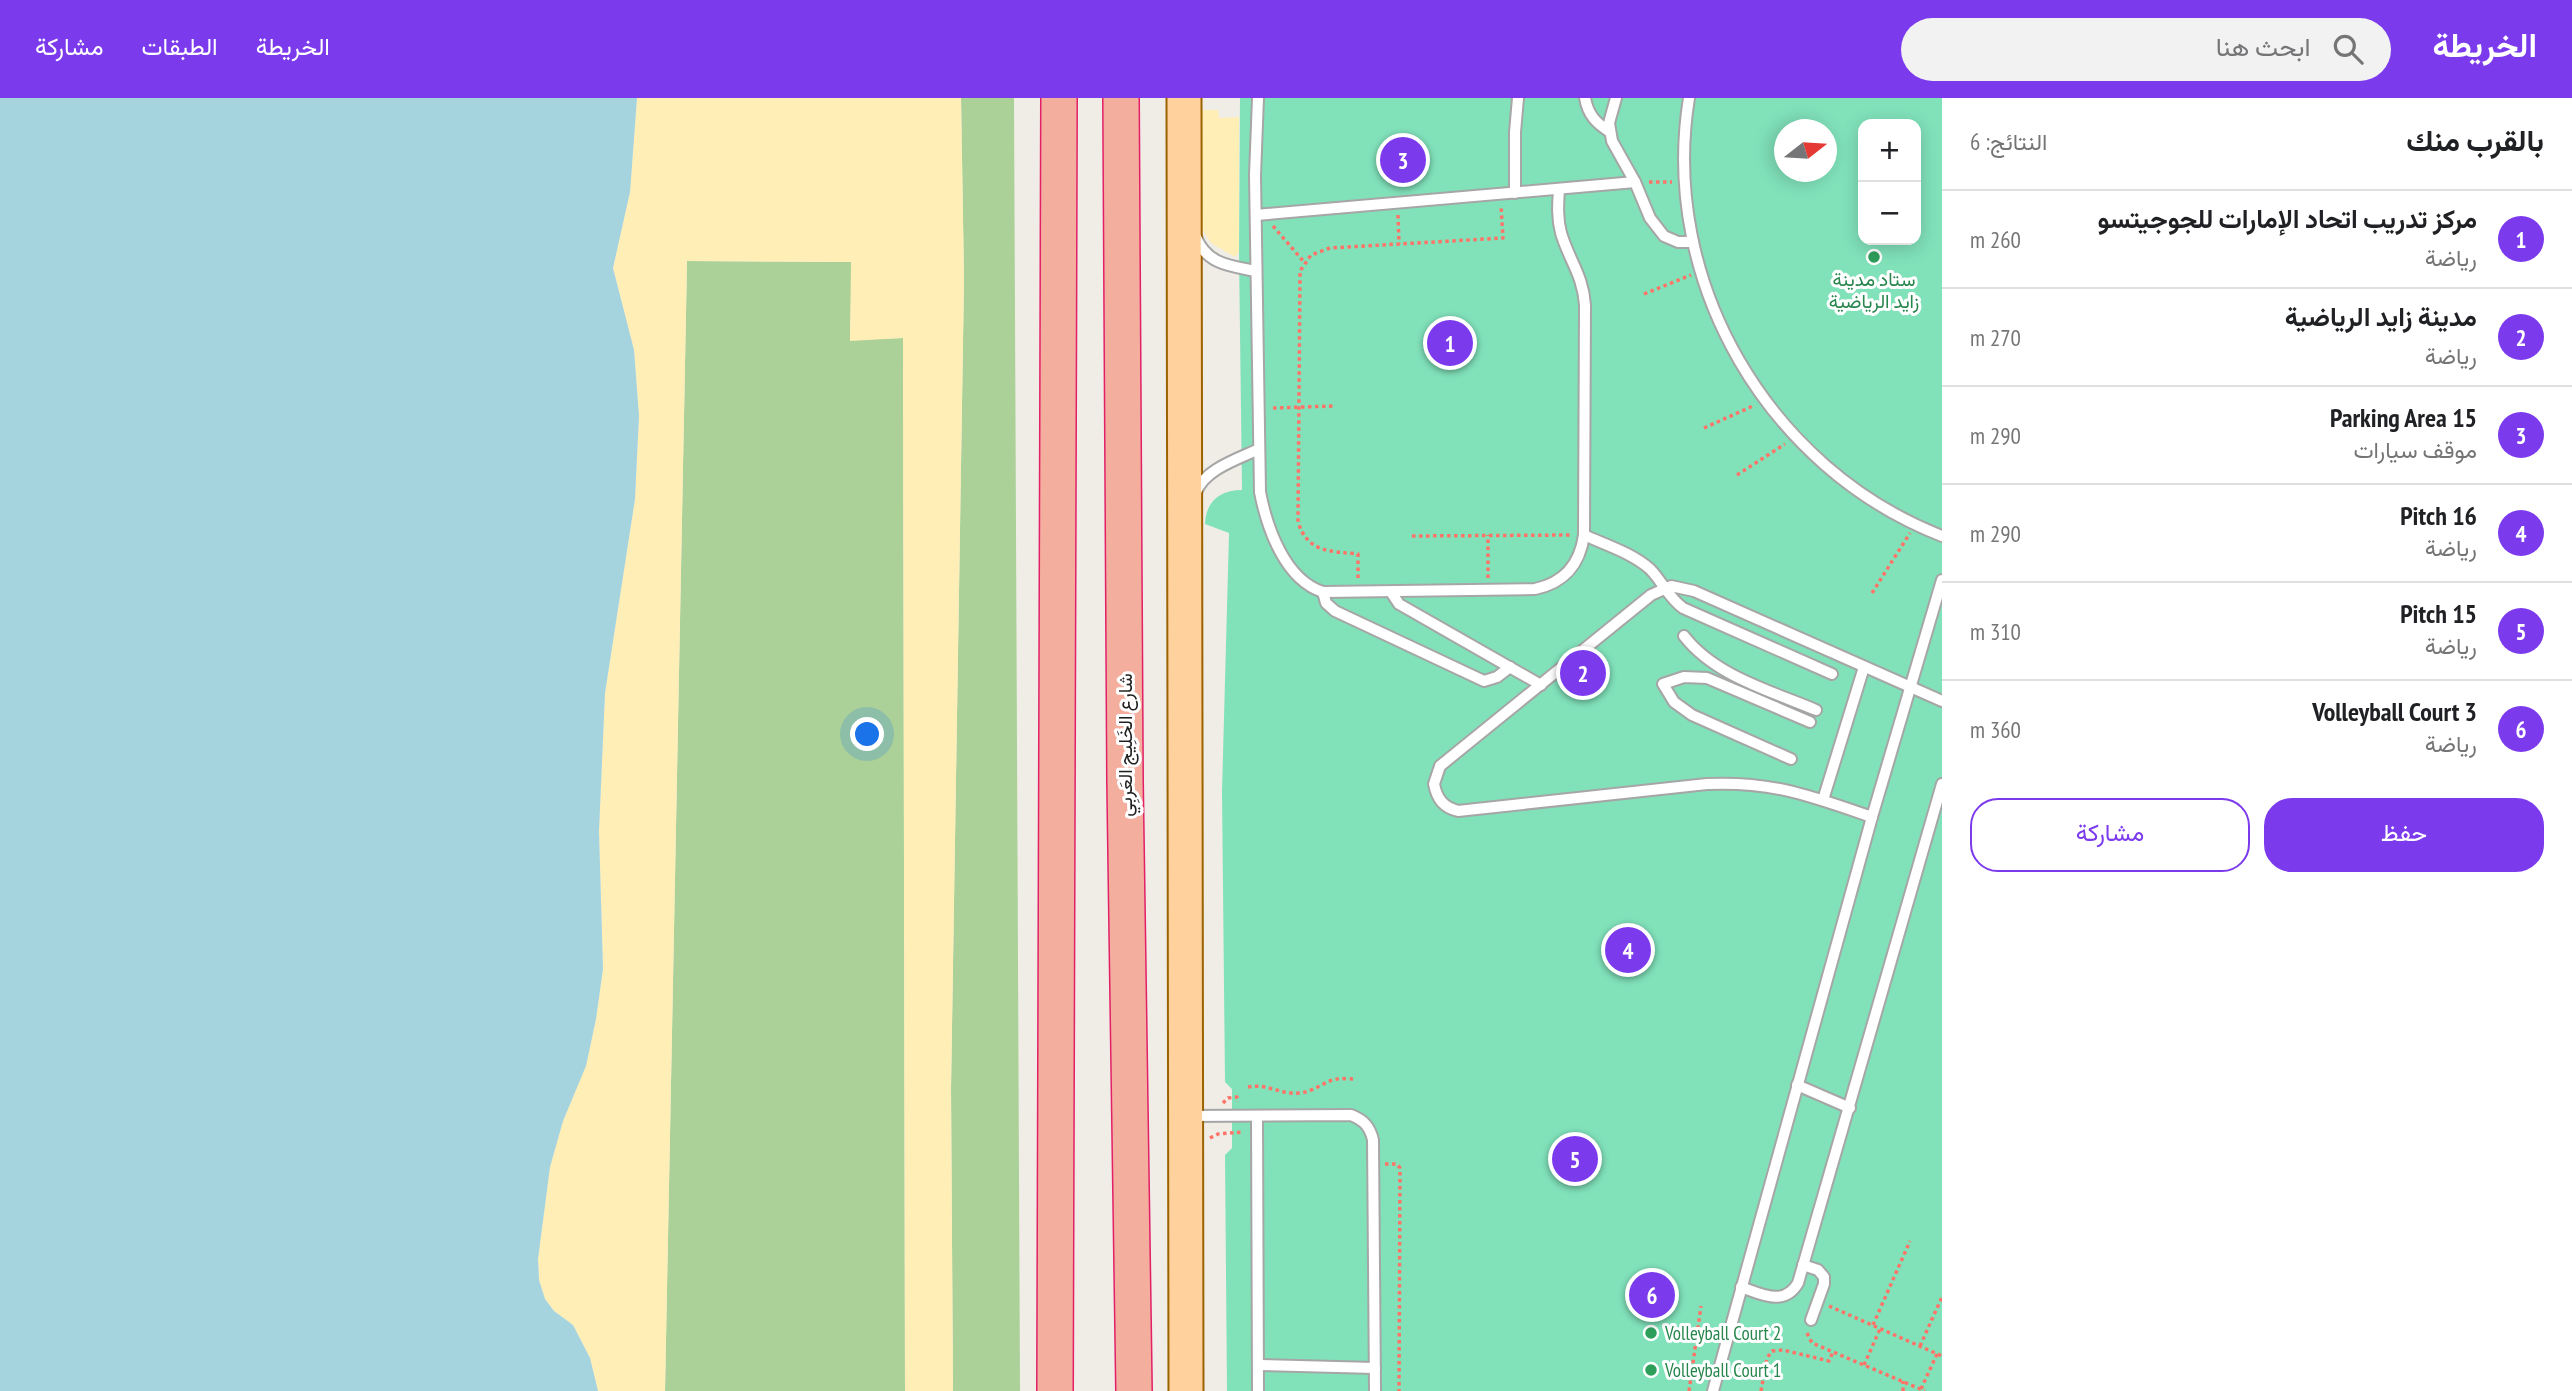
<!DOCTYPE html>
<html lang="ar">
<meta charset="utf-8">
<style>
body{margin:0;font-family:"PT Sans Narrow",Vazirmatn,sans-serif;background:#f2f2f2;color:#202124;direction:rtl}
.controls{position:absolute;right:21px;top:21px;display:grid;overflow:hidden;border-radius:14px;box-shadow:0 4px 18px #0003}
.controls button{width:63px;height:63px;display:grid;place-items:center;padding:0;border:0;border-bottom:2px solid #e0e0e0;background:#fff;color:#202124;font:35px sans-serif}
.compass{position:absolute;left:1774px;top:21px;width:63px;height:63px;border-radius:50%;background:#fff;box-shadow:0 4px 18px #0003;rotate:73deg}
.you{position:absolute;left:868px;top:637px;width:24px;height:24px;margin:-18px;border:5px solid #fff;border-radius:50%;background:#1a73e8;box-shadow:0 0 0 10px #1a73e833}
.badge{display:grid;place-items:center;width:46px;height:46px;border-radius:50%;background:#7c3aed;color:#fff;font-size:23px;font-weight:700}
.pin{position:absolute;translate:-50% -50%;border:4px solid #fff;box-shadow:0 2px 7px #0006}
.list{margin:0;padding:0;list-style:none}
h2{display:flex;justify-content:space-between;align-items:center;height:91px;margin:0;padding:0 28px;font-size:30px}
h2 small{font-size:23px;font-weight:400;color:#757577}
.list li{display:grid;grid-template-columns:46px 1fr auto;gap:21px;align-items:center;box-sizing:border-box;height:98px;padding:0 28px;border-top:2px solid #e0e0e0}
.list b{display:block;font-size:26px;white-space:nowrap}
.list p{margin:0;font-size:23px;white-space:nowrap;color:#757577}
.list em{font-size:23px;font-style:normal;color:#757577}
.actions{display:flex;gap:14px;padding:21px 28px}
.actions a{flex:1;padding:16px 0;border:2px solid #7c3aed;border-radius:28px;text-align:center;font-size:24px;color:#7c3aed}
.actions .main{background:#7c3aed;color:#fff}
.icon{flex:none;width:38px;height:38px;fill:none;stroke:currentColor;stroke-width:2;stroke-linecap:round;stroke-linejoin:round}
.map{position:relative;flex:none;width:1942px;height:1293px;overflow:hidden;direction:ltr}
header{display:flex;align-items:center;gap:42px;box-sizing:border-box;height:98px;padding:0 35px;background:#7c3aed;color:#fff}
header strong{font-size:33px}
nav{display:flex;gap:38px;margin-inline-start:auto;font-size:24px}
.search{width:490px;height:63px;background:#f2f2f2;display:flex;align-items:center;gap:18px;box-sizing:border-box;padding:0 24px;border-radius:38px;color:#757577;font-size:26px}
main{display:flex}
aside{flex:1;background:#fff}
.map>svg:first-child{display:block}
.forest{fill:#abd199}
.sand{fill:#ffeeb5}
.pitch{fill:#81e2ba;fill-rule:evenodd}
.water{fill:#a5d4df}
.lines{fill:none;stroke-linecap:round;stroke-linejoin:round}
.service-casing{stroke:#a6a6a6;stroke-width:14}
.primary-casing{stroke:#9b6300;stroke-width:37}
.trunk-casing{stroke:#e12068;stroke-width:38}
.path{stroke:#fe7469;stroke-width:3.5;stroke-dasharray:3.5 3.5;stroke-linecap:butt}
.service{stroke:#fff;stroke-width:10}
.primary{stroke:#ffd19c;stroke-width:33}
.trunk{stroke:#f4ae9e;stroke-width:35}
.leisure-dot{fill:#2e9e5b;stroke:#fff;stroke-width:2.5}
.labels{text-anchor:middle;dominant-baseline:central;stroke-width:6;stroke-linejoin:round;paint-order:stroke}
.leisure-label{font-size:19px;fill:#27864d;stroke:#fff;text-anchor:start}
.street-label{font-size:19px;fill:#1f1f1f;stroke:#fff}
</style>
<header>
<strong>الخريطة</strong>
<div class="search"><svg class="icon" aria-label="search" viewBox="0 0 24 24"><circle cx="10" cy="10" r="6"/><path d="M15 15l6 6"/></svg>ابحث هنا</div>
<nav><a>الخريطة</a><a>الطبقات</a><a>مشاركة</a></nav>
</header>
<main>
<aside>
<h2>بالقرب منك<small>النتائج: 6</small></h2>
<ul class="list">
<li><span class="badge">1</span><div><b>مركز تدريب اتحاد الإمارات للجوجيتسو</b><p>رياضة</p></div><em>260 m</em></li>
<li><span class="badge">2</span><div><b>مدينة زايد الرياضية</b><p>رياضة</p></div><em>270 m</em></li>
<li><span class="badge">3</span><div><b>Parking Area 15</b><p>موقف سيارات</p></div><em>290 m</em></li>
<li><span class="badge">4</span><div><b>Pitch 16</b><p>رياضة</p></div><em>290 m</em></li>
<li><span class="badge">5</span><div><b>Pitch 15</b><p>رياضة</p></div><em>310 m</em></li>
<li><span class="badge">6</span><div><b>Volleyball Court 3</b><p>رياضة</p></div><em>360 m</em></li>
</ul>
<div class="actions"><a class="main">حفظ</a><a>مشاركة</a></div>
</aside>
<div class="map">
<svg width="1942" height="1293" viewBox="0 0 1942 1293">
<rect width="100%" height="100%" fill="#f0ede6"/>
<!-- forest -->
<g class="forest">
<path d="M 961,0 L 1014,0 L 1020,1293 L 953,1293 L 951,991 L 964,181 Z"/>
<path d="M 687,163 L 852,164 L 850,242 L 903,240 L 905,1293 L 665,1293 Z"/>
</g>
<!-- sand -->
<g class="sand">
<path d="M 637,0 L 961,0 L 964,181 L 951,991 L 953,1293 L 905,1293 L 903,240 L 850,243 L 851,164 L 687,163 L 665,1293 L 598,1293 L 590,1260 L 573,1227 L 554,1213 L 545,1201 L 539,1182 L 538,1161 L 550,1069 L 563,1023 L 586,967 L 596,921 L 603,871 L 599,733 L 605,595 L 635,401 L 639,318 L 634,252 L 613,170 L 630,94 Z"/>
<path d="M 1202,12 L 1218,12 L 1219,20 L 1239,19 L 1239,154 L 1235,159 L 1211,145 L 1202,131 Z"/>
</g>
<!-- pitch -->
<path class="pitch" d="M 1240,0 L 1942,0 L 1942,1293 L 1227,1293 L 1225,1057 L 1232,1050 L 1232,991 L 1225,984 L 1222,694 L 1229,435 L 1205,426 C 1206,403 1220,392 1242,392 L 1239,156 ZM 1863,26 L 1916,26 L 1916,142 L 1863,142 ZM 1784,32 L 1826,32 L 1826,74 L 1784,74 Z"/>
<!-- water -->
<path class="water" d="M 0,0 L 637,0 L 630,94 L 613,170 L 634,252 L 639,318 L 635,401 L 605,595 L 599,733 L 603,871 L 596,921 L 586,968 L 563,1023 L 550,1069 L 538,1161 L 539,1182 L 545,1201 L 554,1213 L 573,1227 L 590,1260 L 598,1293 L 0,1293 Z"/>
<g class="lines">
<defs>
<g id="service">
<path d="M 1258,0 L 1255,77 L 1260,394 C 1267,430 1285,482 1323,494 L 1535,491 C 1564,485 1580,466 1584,437 L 1585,207 C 1583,177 1569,162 1561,135 C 1557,120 1558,106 1559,91"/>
<path d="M 1585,0 C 1588,17 1596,25 1610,34"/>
<path d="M 1616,0 L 1609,25 L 1612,43 L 1635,84 L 1650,120 L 1664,138 L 1678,144 L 1693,144"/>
<path d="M 1689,0 C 1659,184 1769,371 1942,438"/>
<path d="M 1515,95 L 1515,34 L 1518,0"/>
<path d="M 1256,117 L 1635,84"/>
<path d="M 1196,139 C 1206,166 1230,168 1256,173"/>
<path d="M 1196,394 C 1205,371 1238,361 1259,351"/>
<path d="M 1584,437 C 1606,447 1632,455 1650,471 C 1662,483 1668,499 1683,510 L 1832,576"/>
<path d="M 1323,494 L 1326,505 L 1335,513 L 1484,583 L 1497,579 L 1510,569"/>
<path d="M 1391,494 L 1399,506 L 1541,587"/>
<path d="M 1684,538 C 1715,578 1771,593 1816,612"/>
<path d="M 1791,661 L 1692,617 L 1674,604 L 1663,586 L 1684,579 L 1707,580 L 1810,624"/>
<path d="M 1823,702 L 1864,569"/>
<path d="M 1872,719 C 1811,698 1773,683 1707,686 L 1458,713 C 1443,709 1437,701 1434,686 L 1440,668 L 1651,497 L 1671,488 L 1694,493 L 1942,603"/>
<path d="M 1797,987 L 1850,1010"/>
<path d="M 1188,1018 L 1351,1017 C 1364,1022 1370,1029 1373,1042 L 1375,1293"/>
<path d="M 1257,1018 L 1258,1293"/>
<path d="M 1803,1167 L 1818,1172 L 1824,1179 L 1824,1186 L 1811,1222"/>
<path d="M 1741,1189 C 1761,1196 1784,1209 1798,1185 L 1942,686"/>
<path d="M 1258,1267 L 1375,1270"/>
<path d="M 1713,1293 L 1872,719 L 1942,482"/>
</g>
<path id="primary" d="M 1184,0 L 1186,1293"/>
<g id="trunk">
<path d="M 1121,0 L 1125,683 L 1134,1293"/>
<path d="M 1055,1293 L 1059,0"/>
</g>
</defs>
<!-- service casing -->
<use href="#service" class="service-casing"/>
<!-- primary casing -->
<use href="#primary" class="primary-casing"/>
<!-- trunk casing -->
<use href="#trunk" class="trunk-casing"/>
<!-- path -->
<g class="path">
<path d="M 1649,84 L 1672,84"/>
<path d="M 1398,117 L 1399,146"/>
<path d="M 1273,128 L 1304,164"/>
<path d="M 1644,196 L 1691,177"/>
<path d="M 1273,310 L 1334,308"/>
<path d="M 1704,330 L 1753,308"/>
<path d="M 1737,377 L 1785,346"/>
<path d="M 1412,438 L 1571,437"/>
<path d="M 1358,480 L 1358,456 C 1330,453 1308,455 1298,424 L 1300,173 L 1311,157 L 1330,150 L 1503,140 L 1501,108"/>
<path d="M 1488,480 L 1488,437"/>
<path d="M 1872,495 L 1910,435"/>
<path d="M 1248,989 C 1267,985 1281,997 1299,995 C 1314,994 1324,983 1337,981 C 1342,980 1349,981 1354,981"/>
<path d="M 1223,1005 L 1228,1000 L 1237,999 L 1237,1004"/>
<path d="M 1210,1040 L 1218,1036 L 1243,1034"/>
<path d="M 1385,1066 L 1397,1066 L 1400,1070 L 1399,1293"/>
<path d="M 1829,1208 L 1942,1258"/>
<path d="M 1873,1227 L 1910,1143"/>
<path d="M 1807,1235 L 1812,1245 L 1925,1293"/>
<path d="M 1920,1248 L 1942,1199"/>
<path d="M 1864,1267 L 1880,1231"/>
<path d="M 1921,1291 L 1937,1256"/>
<path d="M 1689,1293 L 1701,1208"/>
<path d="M 1761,1293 L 1767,1260 L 1772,1253 L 1783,1252 L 1829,1263 L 1833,1254"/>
<path d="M 1903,1293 L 1903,1283"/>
</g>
<!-- service -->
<use href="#service" class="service"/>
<!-- primary -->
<use href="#primary" class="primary"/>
<!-- trunk -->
<use href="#trunk" class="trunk"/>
</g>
<!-- markers -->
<g class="leisure-dot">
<circle cx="1874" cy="159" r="7"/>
<circle cx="1651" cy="1235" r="7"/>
<circle cx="1651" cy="1272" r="7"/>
</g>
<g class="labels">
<!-- leisure labels -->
<g class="leisure-label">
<text x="1874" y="181" text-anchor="middle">ستاد مدينة<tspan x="1874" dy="22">زايد الرياضية</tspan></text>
<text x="1665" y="1235">Volleyball Court 2</text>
<text x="1665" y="1272">Volleyball Court 1</text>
</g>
<!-- street labels -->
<g class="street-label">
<text transform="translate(1125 647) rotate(-90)">شارع الخَلِيج العَربِي</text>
</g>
</g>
</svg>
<div class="controls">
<button>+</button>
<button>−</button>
</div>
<svg class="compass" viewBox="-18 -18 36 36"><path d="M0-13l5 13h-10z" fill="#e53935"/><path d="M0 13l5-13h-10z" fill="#757577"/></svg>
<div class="you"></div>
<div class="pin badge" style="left:1450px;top:245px">1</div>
<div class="pin badge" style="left:1583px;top:575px">2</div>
<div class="pin badge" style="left:1403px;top:62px">3</div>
<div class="pin badge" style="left:1628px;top:852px">4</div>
<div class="pin badge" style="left:1575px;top:1061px">5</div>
<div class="pin badge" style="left:1652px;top:1197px">6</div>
</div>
</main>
